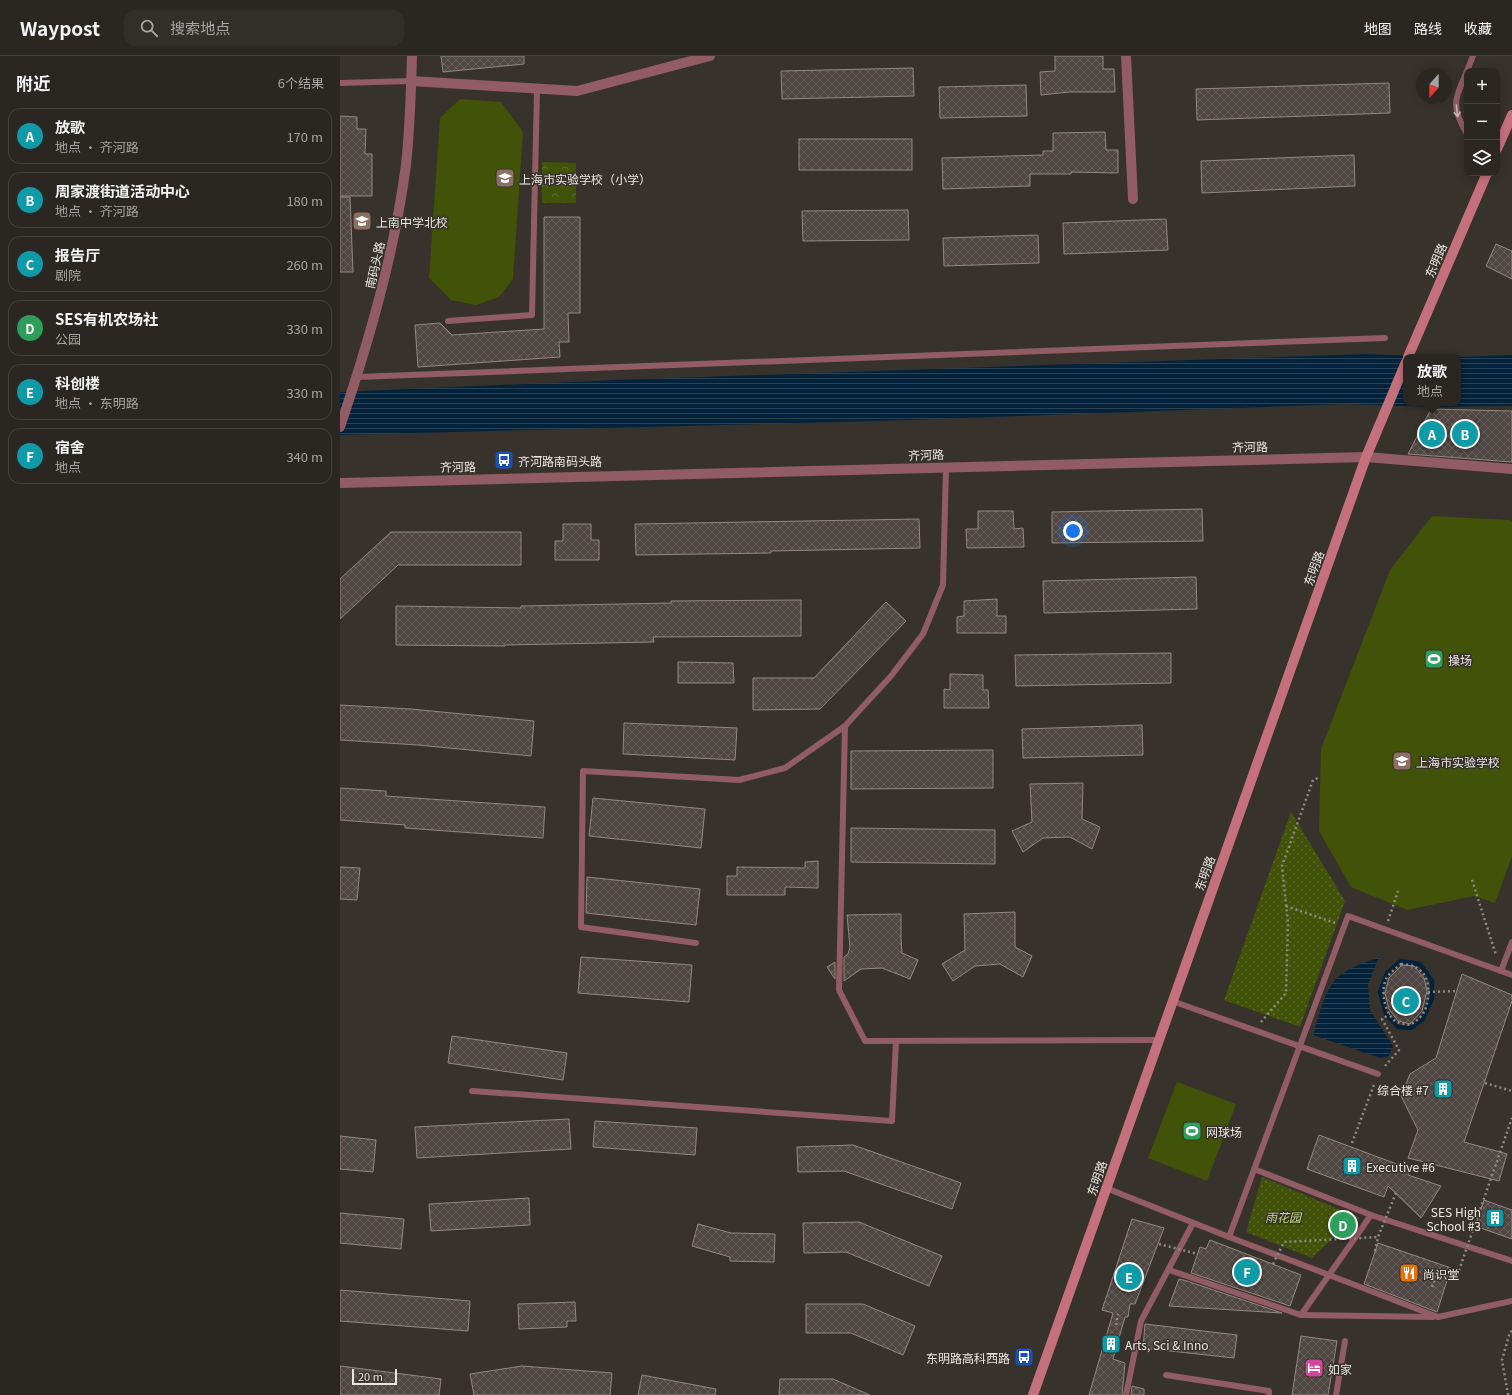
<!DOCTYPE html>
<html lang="zh">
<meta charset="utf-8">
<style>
body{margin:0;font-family:Georgia,"Noto Sans SC",serif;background:#322e2a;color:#f1f3f6}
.controls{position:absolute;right:12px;top:12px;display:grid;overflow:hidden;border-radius:8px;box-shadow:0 2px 10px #0003}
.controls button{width:36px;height:36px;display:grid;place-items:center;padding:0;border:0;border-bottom:1px solid #46433f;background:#2a2621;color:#f1f3f6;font:20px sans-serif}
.compass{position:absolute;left:1076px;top:12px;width:36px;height:36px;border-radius:50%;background:#2a2621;box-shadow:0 2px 10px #0003;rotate:201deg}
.scale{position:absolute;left:12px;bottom:10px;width:45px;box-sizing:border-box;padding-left:4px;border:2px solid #eae7e3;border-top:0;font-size:11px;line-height:14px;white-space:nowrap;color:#eae7e3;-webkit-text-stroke:3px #38322c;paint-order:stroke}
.you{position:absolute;left:733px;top:475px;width:14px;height:14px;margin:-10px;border:3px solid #fff;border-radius:50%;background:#1a73e8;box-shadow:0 0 0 6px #1a73e833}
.badge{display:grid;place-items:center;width:26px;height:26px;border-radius:50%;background:#b2c34c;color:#fff;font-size:13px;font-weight:700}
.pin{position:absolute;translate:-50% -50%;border:2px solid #fff;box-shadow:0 1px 4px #0006}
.popup{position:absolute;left:1063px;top:298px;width:58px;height:52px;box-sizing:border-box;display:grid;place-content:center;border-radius:8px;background:#2a2621;filter:drop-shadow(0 1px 3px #0005);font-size:13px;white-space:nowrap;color:#a5a5a5}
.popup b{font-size:15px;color:#f1f3f6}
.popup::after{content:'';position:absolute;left:50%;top:100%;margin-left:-8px;border:8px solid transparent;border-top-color:#2a2621}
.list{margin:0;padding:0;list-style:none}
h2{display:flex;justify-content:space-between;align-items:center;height:52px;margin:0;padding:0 16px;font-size:17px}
h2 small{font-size:13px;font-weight:400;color:#a5a5a5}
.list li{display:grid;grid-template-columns:26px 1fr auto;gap:12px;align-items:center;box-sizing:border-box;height:56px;margin:0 8px 8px;padding:0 8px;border:1px solid #46433f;border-radius:12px}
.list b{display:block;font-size:15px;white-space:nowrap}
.list p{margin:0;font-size:13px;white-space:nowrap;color:#a5a5a5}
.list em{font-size:13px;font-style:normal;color:#a5a5a5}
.icon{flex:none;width:22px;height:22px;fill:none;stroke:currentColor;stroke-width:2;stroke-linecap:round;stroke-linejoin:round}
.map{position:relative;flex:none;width:1172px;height:1339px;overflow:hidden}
header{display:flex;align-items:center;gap:24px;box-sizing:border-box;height:56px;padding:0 20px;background:#2a2621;border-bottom:1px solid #46433f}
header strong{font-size:19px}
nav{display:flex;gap:22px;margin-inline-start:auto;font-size:14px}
.search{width:280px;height:36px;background:#322e2a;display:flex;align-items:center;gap:10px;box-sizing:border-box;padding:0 14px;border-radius:12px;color:#a5a5a5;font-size:15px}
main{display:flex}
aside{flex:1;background:#2a2621}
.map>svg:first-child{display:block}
.park{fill:url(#park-crowns)}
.garden{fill:url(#garden-dots)}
.pitch{fill:#425208}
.water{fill:url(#water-rules)}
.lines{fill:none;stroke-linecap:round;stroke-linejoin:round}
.stream{stroke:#04233b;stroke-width:4.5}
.building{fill:url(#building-cross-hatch);stroke:#928784}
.path{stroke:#908b86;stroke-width:2.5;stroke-dasharray:2 3;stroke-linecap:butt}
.service{stroke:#915c63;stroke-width:6}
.minor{stroke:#915c63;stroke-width:10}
.tertiary{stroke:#915c63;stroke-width:10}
.secondary{stroke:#c5717d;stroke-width:10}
.path-bridge{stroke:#908b86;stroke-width:2.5;stroke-dasharray:2 3;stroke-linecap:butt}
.oneway{stroke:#cbb6b6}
.labels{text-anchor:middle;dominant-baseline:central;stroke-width:3;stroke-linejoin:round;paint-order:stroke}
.poi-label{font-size:12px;fill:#eae7e3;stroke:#38322c;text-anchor:start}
.street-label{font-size:12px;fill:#eae7e3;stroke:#38322c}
.park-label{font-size:12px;font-style:italic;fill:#c3df7f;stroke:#38322c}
</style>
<header>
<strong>Waypost</strong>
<div class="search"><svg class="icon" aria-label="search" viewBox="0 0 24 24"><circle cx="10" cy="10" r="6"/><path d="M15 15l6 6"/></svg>搜索地点</div>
<nav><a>地图</a><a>路线</a><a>收藏</a></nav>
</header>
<main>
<aside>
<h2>附近<small>6个结果</small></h2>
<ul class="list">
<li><span class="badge" style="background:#0f9aa8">A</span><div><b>放歌</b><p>地点 · 齐河路</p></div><em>170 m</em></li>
<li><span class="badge" style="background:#0f9aa8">B</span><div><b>周家渡街道活动中心</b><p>地点 · 齐河路</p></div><em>180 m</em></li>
<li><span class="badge" style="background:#0f9aa8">C</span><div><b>报告厅</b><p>剧院</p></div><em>260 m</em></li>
<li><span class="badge" style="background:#2e9e5b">D</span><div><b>SES有机农场社</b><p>公园</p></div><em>330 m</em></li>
<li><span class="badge" style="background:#0f9aa8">E</span><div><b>科创楼</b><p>地点 · 东明路</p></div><em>330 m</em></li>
<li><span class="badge" style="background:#0f9aa8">F</span><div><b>宿舍</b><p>地点</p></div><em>340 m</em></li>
</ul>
</aside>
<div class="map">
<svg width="1172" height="1339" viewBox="0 0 1172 1339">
<defs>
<pattern id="park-crowns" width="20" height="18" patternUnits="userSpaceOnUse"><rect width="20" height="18" fill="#425208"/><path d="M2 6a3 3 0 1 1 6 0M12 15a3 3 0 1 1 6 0" fill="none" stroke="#5d6b2c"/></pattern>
<pattern id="garden-dots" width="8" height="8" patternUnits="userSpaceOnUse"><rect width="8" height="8" fill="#425208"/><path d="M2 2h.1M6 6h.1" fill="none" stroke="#5d6b2c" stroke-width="1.8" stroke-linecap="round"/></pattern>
<pattern id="water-rules" width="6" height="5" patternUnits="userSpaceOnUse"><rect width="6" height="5" fill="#04233b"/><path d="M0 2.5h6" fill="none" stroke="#294357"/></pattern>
<pattern id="building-cross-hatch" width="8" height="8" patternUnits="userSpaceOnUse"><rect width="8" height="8" fill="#4f4542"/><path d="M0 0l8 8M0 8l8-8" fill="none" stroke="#68605d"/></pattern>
</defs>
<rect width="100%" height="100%" fill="#38322c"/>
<!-- park -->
<path class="park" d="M 202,106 L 236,107 L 236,147 L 202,147 Z"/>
<!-- garden -->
<g class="garden">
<path d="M 951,756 L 1005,845 L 960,971 L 884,944 Z"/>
<path d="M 922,1121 L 1020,1162 L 999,1176 L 972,1202 L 906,1176 Z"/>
</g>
<!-- pitch -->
<g class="pitch">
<path d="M 120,43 L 161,46 L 183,76 L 173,223 L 159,241 L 136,249 L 111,244 L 89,222 L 100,62 Z"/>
<path d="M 1092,460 L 1169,464 L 1172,466 L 1172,800 L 1155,847 L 1134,840 L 1067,854 L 1011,831 L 979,775 L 981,693 L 1050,514 Z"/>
<path d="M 837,1026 L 896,1048 L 867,1125 L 808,1102 Z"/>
</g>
<!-- water -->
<g class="water">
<path d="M 1025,298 L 1107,301 L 1066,301 L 1066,347 L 1118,347 L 1118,301 L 1172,299 L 1172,350 L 1097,351 L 1004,348 L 572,364 L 0,379 L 0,336 L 276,324 Z"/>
<path d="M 1039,901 L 1028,929 L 1030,954 L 1053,990 L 1049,1000 L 1040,1002 L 973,979 C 978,963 984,936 995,924 C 1006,912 1024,907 1039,901 Z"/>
</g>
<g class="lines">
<!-- stream -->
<path class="stream" d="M 1061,905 L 1080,908 L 1092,925 L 1092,942 L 1083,963 L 1071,972 L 1058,971 L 1046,958 L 1040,936 L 1047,917 Z"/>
</g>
<!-- building -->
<g class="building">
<path d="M 101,0 L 184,0 L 184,8 L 103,16 Z"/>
<path d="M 715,0 L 763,0 L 763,13 L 774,13 L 775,36 L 729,36 L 701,39 L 700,16 L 715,15 Z"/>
<path d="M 573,12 L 574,40 L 442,43 L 441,15 Z"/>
<path d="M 1049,27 L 1050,57 L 857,64 L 856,33 Z"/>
<path d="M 686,29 L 687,60 L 600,62 L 599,31 Z"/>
<path d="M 0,60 L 17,61 L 17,73 L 26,73 L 25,98 L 32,98 L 32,140 L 0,140 Z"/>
<path d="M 765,76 L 766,94 L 778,94 L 778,117 L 731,116 L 731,118 L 690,118 L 690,130 L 603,133 L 602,102 L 703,99 L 703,95 L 713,95 L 713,77 Z"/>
<rect x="459" y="83" width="113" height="31"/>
<path d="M 1014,99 L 1015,130 L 862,137 L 861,105 Z"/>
<path d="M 0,141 L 10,141 L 13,216 L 0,216 Z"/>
<path d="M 568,154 L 569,184 L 463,185 L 462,155 Z"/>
<path d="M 204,161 L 240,161 L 240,257 L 228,257 L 229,286 L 219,286 L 220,301 L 78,311 L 75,269 L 100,267 L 112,279 L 204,273 Z"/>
<path d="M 826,163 L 828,194 L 724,198 L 723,167 Z"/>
<path d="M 698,179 L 699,207 L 604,210 L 603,182 Z"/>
<path d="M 1156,188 L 1172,195 L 1172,223 L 1146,210 Z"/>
<path d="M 1091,353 L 1172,355 L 1172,406 L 1068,398 Z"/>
<path d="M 862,453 L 863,485 L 712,487 L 712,456 Z"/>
<path d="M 638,455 L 673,455 L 674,473 L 683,472 L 684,491 L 627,492 L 626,473 L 638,473 Z"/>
<path d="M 579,463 L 580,492 L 431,495 L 431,497 L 296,499 L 295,468 Z"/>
<path d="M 223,468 L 251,468 L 251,484 L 259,484 L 259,504 L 215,504 L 215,485 L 223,485 Z"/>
<path d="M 51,476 L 181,476 L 181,509 L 58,509 L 0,563 L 0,523 Z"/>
<path d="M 856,521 L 857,553 L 704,557 L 703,525 Z"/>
<path d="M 657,543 L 657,560 L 666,560 L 666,577 L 617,577 L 617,561 L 624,560 L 624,545 Z"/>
<path d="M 461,544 L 461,580 L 313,581 L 314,586 L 165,589 L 165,590 L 56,589 L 56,550 L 181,552 L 181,550 L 331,547 L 331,545 Z"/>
<path d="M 546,546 L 566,565 L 480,653 L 413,654 L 413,622 L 474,622 Z"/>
<path d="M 831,597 L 831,627 L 676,630 L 675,599 Z"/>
<path d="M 338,606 L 393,607 L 394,627 L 338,627 Z"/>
<path d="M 610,618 L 643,619 L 643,634 L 648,634 L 649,652 L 604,652 L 604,633 L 610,634 Z"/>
<path d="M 0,649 L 71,653 L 194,665 L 191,700 L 78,689 L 0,684 Z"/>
<path d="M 284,667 L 397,672 L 395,704 L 283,698 Z"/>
<path d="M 802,669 L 803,699 L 683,702 L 682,673 Z"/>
<path d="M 653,694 L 653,732 L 511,733 L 511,695 Z"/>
<path d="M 743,727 L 742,763 L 760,771 L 752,793 L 730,781 L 703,782 L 683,796 L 672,775 L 692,766 L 690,728 Z"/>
<path d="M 0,732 L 46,735 L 46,740 L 205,751 L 203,782 L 65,772 L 65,769 L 0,764 Z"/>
<path d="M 253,742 L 365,753 L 361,792 L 249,780 Z"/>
<path d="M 511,772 L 655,774 L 655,808 L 511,806 Z"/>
<path d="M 478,805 L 478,832 L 445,831 L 445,839 L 387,839 L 387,820 L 397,820 L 397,811 L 465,812 L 465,806 Z"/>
<path d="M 0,811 L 20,812 L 17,844 L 0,843 Z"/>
<path d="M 247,821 L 360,833 L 356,869 L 246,857 Z"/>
<path d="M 675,856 L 675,891 L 692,900 L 683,921 L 660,908 L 635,910 L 613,925 L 602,908 L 625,894 L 624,858 Z"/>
<path d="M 561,858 L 561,883 L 562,897 L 578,904 L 570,923 L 542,912 L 521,913 L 504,925 L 504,901 L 508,898 L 510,891 L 507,859 Z"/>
<path d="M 241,901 L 352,909 L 349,946 L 238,937 Z"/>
<path d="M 495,906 L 495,923 L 487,911 Z"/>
<path d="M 1062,909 L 1074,910 L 1084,922 L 1087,935 L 1082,955 L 1070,968 L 1058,965 L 1049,953 L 1045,937 L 1049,922 Z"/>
<path d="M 1122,918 L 1172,939 L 1172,945 L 1124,1086 L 1167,1098 L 1159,1125 L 1068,1102 L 1078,1074 L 1061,1040 L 1070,1018 L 1096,1002 Z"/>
<path d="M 112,980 L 227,997 L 223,1024 L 108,1007 Z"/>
<path d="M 229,1063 L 231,1093 L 77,1102 L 75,1071 Z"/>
<path d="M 255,1065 L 357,1072 L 355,1099 L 253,1091 Z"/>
<path d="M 979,1079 L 1070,1113 L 1068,1119 L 1101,1130 L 1081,1162 L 1048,1130 L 1044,1141 L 967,1113 Z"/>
<path d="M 0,1080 L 36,1084 L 33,1116 L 0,1113 Z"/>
<path d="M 513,1089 L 621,1127 L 612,1153 L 504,1115 L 458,1116 L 457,1091 Z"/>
<path d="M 189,1142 L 190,1169 L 91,1175 L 89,1148 Z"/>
<path d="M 1144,1144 L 1172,1154 L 1172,1183 L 1135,1170 Z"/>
<path d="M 0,1157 L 64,1163 L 61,1193 L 0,1187 Z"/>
<path d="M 792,1163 L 824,1172 L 795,1248 L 790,1248 L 788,1261 L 785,1261 L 773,1303 L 785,1307 L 782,1339 L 749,1339 L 773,1257 L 762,1254 Z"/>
<path d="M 519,1166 L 602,1200 L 589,1230 L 506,1196 L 464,1197 L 463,1167 Z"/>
<path d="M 358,1168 L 391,1177 L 435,1178 L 434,1206 L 390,1205 L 390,1201 L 352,1190 Z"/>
<path d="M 870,1184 L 961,1219 L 950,1250 L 851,1217 L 860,1191 L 866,1193 Z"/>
<path d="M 1038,1187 L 1111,1212 L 1097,1256 L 1024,1228 Z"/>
<path d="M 839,1223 L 847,1225 L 942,1257 L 829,1250 Z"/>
<path d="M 0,1234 L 130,1245 L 128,1275 L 0,1265 Z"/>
<path d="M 235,1246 L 236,1265 L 227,1265 L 227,1271 L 179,1273 L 178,1248 Z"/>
<path d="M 466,1248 L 523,1248 L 575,1270 L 563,1299 L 511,1277 L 466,1277 Z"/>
<path d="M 805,1268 L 897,1279 L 894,1302 L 803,1292 Z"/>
<path d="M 961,1280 L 997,1285 L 988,1339 L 952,1339 Z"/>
<path d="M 0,1310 L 101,1323 L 99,1339 L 0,1339 Z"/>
<path d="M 182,1310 L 272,1317 L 270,1339 L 134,1339 L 130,1318 Z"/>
<path d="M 302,1319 L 376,1333 L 375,1339 L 298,1339 Z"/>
<path d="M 440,1323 L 493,1323 L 530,1339 L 439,1339 Z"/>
<path d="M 792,1330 L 804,1333 L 804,1339 L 791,1339 Z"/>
</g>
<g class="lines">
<!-- path -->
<g class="path">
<path d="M 1132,824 L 1156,899"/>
<path d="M 946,850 L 995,867"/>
<path d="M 1048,865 L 1058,835"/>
<path d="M 1061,908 C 1082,909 1090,921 1088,941 C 1087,948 1086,954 1082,959 C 1079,963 1075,966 1070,969 C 1065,968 1060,968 1055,965 C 1044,956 1040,933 1047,921 C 1051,916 1056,912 1061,908 Z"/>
<path d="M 1088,936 L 1117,935"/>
<path d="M 921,966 L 946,937 L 948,867 L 942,810 L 973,724 L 980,721"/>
<path d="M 1045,1010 L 1059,994 L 1042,963 L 1050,958"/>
<path d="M 1145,1027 L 1172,1035"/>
<path d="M 1012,1087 L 1035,1026"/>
<path d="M 776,1269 L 778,1258"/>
<path d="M 1168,1339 L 1162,1304 L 1170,1276 L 1172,1275"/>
</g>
<!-- service -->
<g class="service">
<path d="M 1127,15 C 1115,44 1110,49 1127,78"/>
<path d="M 1127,15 L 1133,0"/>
<path d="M 0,27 L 71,25"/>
<path d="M 108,265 L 192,259 L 197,33"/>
<path d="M 17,321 L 1045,282"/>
<path d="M 505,670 L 499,934 L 525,985 L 818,984"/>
<path d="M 1172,886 L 1161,915 L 1008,860 L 889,1181 L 989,1219 L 1031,1159 L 1172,1205"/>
<path d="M 356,887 L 241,871 L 243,715 L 399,724 L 445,712 L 505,670 L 551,620 L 583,578 L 603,529 L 606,411"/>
<path d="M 1161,915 L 1172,919"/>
<path d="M 832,945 L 1038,1018"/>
<path d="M 132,1035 L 552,1065 L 556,985"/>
<path d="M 914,1113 L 1031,1159"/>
<path d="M 766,1132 L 889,1181"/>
<path d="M 829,1214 L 961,1259 L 989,1219 L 1098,1261 L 1172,1245"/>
<path d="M 961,1259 L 1093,1261"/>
<path d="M 826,1319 L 929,1335 L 929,1339"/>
<path d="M 786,1339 L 801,1265 L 853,1167"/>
<path d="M 996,1339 L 1005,1285"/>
</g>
<!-- minor -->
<g class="minor">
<path d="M 786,0 L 793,143"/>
<path d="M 71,25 L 237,35 L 370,0"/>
<path d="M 0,427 L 1026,401 L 1172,413"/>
</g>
<!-- tertiary -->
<path class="tertiary" d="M 0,371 C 29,285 54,199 66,109 C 70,73 71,36 72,0"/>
<!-- secondary -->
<g class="secondary">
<path d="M 1157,93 L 1172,59"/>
<path d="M 1068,301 L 1147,117"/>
<path d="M 693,1339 L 1026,401 L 1066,306"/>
</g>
<!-- path-bridge -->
<g class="path-bridge">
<path d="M 819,1188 L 858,1198"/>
<path d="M 1035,1195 L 1038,1181 L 1056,1137"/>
<path d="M 933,1208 L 944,1186 L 1038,1181"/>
<path d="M 1092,1231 L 1098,1213 L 1117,1220 L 1172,1062"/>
</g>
</g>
<!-- one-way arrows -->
<defs><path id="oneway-shaft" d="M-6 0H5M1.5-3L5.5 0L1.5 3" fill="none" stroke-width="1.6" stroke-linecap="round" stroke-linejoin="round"/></defs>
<use class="oneway" href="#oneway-shaft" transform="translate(1117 55) rotate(84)"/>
<!-- icons -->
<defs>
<symbol id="school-square" viewBox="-11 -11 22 22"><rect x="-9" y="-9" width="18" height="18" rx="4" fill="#8d6e63" stroke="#38322c"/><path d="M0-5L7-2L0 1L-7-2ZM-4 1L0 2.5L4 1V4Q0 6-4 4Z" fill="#fff"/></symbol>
<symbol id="bus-square" viewBox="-11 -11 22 22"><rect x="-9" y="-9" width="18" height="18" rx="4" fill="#1a4fb4" stroke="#38322c"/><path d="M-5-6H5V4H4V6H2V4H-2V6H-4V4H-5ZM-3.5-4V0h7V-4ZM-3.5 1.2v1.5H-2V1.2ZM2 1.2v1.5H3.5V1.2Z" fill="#fff"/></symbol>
<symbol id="stadium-square" viewBox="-11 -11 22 22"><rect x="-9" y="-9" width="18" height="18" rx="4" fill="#2e9e5b" stroke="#38322c"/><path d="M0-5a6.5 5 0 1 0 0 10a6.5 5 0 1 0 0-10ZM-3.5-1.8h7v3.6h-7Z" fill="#fff"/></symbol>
<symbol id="building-square" viewBox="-11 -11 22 22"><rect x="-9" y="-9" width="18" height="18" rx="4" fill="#0f9aa8" stroke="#38322c"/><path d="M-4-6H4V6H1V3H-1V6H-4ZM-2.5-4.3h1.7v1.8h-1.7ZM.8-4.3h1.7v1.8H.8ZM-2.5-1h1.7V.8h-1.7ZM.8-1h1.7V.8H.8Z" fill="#fff"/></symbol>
<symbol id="restaurant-square" viewBox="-11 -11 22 22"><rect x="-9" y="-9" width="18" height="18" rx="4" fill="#e8710a" stroke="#38322c"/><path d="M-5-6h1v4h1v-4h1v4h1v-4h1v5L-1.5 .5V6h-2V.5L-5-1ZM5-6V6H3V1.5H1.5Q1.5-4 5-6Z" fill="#fff"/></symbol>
<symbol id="hotel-square" viewBox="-11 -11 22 22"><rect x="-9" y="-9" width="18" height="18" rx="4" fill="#d1479c" stroke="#38322c"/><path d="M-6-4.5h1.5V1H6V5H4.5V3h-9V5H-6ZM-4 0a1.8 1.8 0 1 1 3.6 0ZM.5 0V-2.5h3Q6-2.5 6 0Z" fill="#fff"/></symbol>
</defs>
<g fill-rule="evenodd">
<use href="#school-square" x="154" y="111" width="22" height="22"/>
<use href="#school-square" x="11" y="154" width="22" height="22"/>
<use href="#bus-square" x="153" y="393" width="22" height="22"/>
<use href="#stadium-square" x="1083" y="592" width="22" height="22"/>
<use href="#school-square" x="1051" y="694" width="22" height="22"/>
<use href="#building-square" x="1092" y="1022" width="22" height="22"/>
<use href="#stadium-square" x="841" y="1064" width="22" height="22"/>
<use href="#building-square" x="1001" y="1099" width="22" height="22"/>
<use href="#building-square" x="1144" y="1151" width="22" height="22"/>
<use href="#restaurant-square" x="1058" y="1206" width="22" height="22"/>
<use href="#building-square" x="760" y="1277" width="22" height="22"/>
<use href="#bus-square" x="673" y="1290" width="22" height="22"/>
<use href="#hotel-square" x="963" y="1301" width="22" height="22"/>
</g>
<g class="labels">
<!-- poi labels -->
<g class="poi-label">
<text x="179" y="122">上海市实验学校（小学）</text>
<text x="36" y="165">上南中学北校</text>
<text x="178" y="404">齐河路南码头路</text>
<text x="1108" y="603">操场</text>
<text x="1076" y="705">上海市实验学校</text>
<text x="1089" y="1033" text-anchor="end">综合楼 #7</text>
<text x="866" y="1075">网球场</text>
<text x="1026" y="1110">Executive #6</text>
<text x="1141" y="1155" text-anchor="end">SES High<tspan x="1141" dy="14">School #3</tspan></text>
<text x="1083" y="1217">尚识堂</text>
<text x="785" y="1288">Arts, Sci &amp; Inno</text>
<text x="670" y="1301" text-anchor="end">东明路高科西路</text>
<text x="988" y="1312">如家</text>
</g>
<!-- street labels -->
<g class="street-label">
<text transform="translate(1095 204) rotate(-67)">东明路</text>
<text transform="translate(34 209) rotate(-77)">南码头路</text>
<text transform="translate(910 390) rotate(-1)">齐河路</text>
<text transform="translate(586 398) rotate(-2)">齐河路</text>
<text transform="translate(118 410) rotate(-1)">齐河路</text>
<text transform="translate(973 512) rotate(-70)">东明路</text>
<text transform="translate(864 817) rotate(-70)">东明路</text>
<text transform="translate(756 1122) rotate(-71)">东明路</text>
</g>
<!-- park labels -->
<g class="park-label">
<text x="943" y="1160">雨花园</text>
</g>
</g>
</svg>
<div class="controls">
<button>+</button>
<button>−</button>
<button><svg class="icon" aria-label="layers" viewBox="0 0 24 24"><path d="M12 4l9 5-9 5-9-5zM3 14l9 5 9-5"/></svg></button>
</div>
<svg class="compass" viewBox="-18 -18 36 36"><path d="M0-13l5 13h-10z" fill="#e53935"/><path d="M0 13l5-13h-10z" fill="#a5a5a5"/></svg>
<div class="scale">20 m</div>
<div class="you"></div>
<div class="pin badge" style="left:1092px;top:378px;background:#0f9aa8">A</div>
<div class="popup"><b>放歌</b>地点</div>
<div class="pin badge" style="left:1125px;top:378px;background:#0f9aa8">B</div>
<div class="pin badge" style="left:1066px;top:945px;background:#0f9aa8">C</div>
<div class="pin badge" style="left:1003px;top:1169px;background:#2e9e5b">D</div>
<div class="pin badge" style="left:789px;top:1221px;background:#0f9aa8">E</div>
<div class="pin badge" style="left:907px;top:1216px;background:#0f9aa8">F</div>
</div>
</main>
